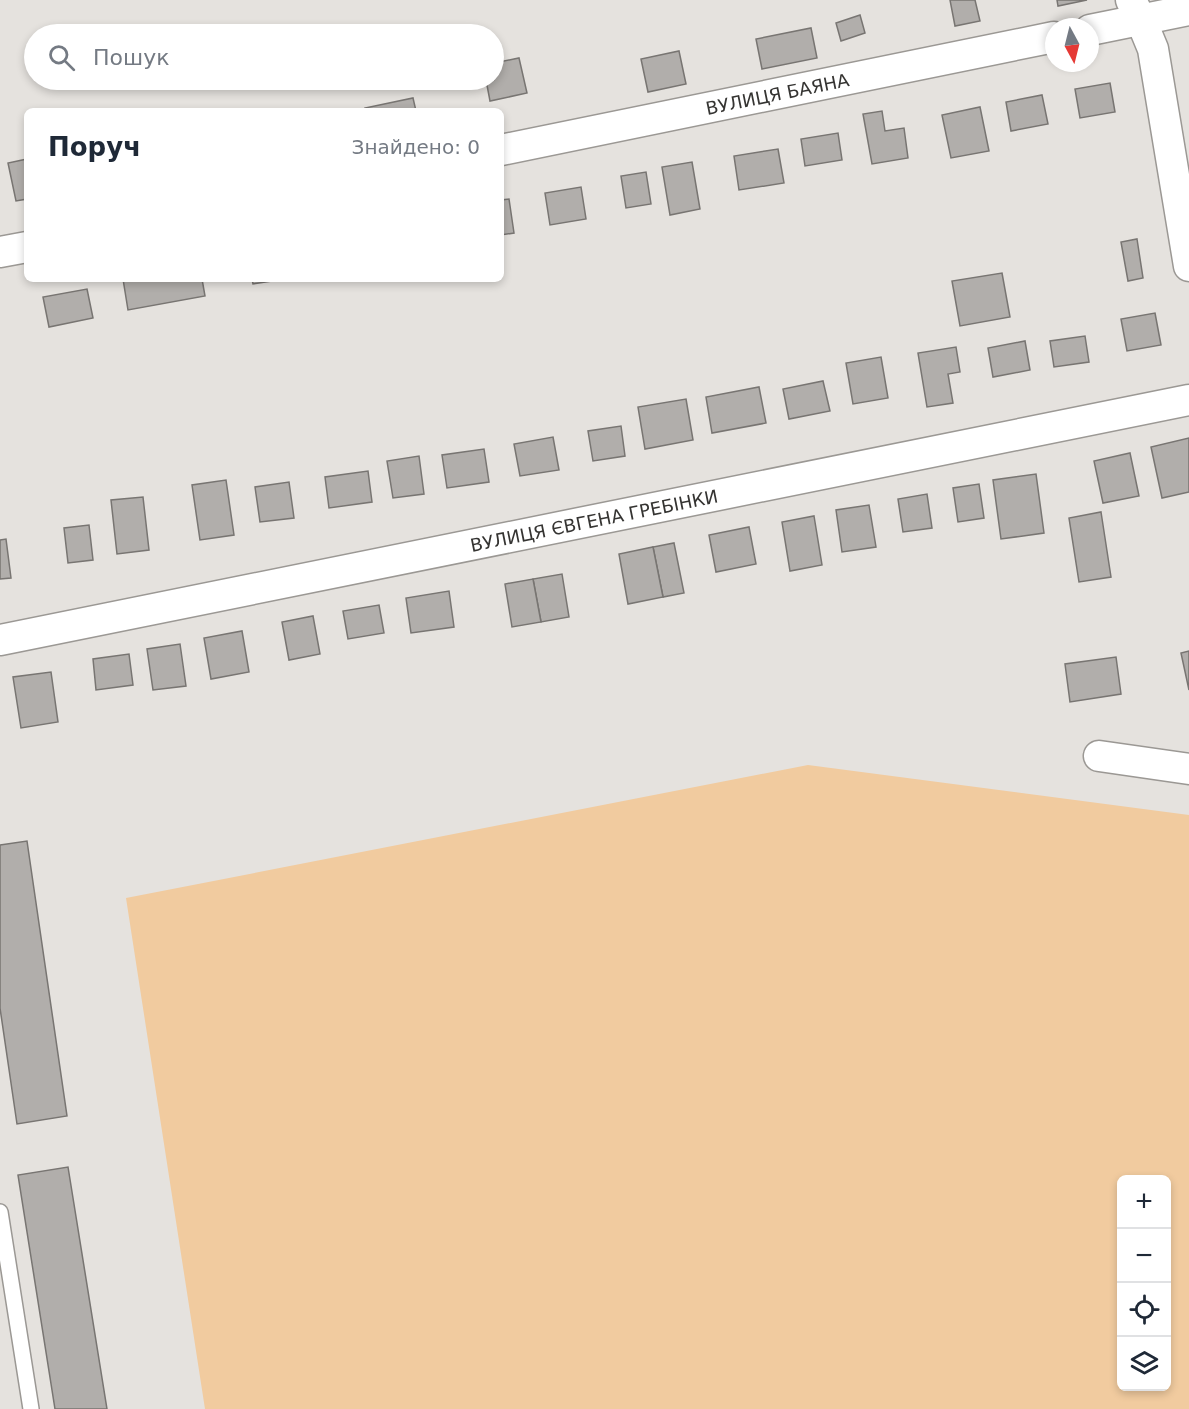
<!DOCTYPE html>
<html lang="uk">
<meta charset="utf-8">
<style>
body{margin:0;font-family:"DejaVu Sans",sans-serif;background:#f2f2f3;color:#1f2937}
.controls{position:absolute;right:18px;bottom:18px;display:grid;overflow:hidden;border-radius:9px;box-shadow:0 3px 9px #0003}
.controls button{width:54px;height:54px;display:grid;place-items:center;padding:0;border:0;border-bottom:2px solid #e0e1e3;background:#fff;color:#1f2937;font:30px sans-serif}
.compass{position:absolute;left:1045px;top:18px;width:54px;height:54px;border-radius:50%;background:#fff;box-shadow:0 3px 9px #0003;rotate:173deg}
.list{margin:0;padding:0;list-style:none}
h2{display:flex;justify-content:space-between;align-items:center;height:78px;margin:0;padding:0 24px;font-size:26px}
h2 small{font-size:20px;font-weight:400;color:#747a83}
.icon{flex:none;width:33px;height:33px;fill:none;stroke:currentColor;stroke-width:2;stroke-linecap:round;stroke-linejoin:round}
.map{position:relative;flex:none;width:1189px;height:1409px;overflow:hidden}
.search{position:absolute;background:#fff;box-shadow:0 3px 9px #0003;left:24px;top:24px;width:480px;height:66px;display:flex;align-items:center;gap:15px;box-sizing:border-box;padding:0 21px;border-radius:33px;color:#747a83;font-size:22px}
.panel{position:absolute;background:#fff;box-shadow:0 3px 9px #0003;left:24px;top:108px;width:480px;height:174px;border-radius:9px}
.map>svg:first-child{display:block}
.green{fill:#f1cb9f;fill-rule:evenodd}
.building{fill:#b1aeab;stroke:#787572;stroke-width:1.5}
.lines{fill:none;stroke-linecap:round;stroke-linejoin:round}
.service-casing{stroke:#9b9894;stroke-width:18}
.minor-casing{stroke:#9b9894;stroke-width:33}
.service{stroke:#fff;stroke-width:15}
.minor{stroke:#fff;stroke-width:30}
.labels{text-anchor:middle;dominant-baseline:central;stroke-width:4.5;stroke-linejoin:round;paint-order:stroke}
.street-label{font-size:18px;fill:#353432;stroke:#e5e2de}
</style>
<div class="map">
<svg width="1189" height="1409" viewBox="0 0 1189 1409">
<rect width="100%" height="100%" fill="#e5e2de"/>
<!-- green -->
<path class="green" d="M 808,765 L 1189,815 L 1189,1409 L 205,1409 L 126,898 ZM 1122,1180 L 1166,1180 L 1166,1386 L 1122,1386 Z"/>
<!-- building -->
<g class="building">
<path d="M 950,0 L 975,0 L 980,21 L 955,26 Z"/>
<path d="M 1057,0 L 1087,0 L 1058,6 Z"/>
<path d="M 860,15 L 865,33 L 841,41 L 836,23 Z"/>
<path d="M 811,28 L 817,58 L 762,69 L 756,39 Z"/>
<path d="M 679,51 L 686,84 L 648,92 L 641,59 Z"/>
<path d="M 519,58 L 527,93 L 490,101 L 486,80 L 494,80 L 494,63 Z"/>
<path d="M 1110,83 L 1115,112 L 1080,118 L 1075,89 Z"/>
<path d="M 1042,95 L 1048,124 L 1011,131 L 1006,102 Z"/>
<path d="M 413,98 L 416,111 L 366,111 L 365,108 Z"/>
<path d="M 980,107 L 989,151 L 951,158 L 942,115 Z"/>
<path d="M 882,111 L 885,131 L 904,128 L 908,158 L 872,164 L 863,114 Z"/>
<path d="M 838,133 L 842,160 L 805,166 L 801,139 Z"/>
<path d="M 778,149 L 784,183 L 739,190 L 734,156 Z"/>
<path d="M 27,159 L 27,199 L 16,201 L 8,163 Z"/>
<path d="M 692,162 L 700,209 L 670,215 L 662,167 Z"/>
<path d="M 646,172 L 651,204 L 626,208 L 621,176 Z"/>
<path d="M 581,187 L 586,219 L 550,225 L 545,193 Z"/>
<path d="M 509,199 L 514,233 L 501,235 L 501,200 Z"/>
<path d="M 1137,239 L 1143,278 L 1128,281 L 1121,242 Z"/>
<path d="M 1002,273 L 1010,317 L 960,326 L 952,281 Z"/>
<path d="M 123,279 L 202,279 L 205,296 L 128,310 Z"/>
<path d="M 252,279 L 278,279 L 278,280 L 253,284 Z"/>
<path d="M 87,289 L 93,318 L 49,327 L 43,297 Z"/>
<path d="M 1155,313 L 1161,345 L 1127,351 L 1121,319 Z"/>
<path d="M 1085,336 L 1089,362 L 1054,367 L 1050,341 Z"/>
<path d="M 1025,341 L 1030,370 L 993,377 L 988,348 Z"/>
<path d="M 956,347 L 960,372 L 948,374 L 953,403 L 927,407 L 918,353 Z"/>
<path d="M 881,357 L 888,398 L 853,404 L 846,363 Z"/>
<path d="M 823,381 L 830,411 L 789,419 L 783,389 Z"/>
<path d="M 759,387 L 766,423 L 712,433 L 706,397 Z"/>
<path d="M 686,399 L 693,440 L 645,449 L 638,407 Z"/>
<path d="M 621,426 L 625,456 L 593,461 L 588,431 Z"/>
<path d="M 553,437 L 559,470 L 520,476 L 514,444 Z"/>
<path d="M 1189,438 L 1189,492 L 1162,498 L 1151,447 Z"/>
<path d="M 484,449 L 489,482 L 447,488 L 442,455 Z"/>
<path d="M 1130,453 L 1139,496 L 1103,503 L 1094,461 Z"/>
<path d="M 419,456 L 424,494 L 393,498 L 387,461 Z"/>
<path d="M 368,471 L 372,502 L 329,508 L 325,477 Z"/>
<path d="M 1036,474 L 1044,533 L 1001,539 L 993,480 Z"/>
<path d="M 226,480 L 234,535 L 200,540 L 192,485 Z"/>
<path d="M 289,482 L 294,518 L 260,522 L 255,487 Z"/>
<path d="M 979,484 L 984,518 L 958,522 L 953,488 Z"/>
<path d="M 927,494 L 932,528 L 903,532 L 898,499 Z"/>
<path d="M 143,497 L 149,550 L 117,554 L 111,500 Z"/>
<path d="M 869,505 L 876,547 L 842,552 L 836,510 Z"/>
<path d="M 1101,512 L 1111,577 L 1079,582 L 1069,518 Z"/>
<path d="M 814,516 L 822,565 L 790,571 L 782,522 Z"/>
<path d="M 89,525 L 93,560 L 68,563 L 64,528 Z"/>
<path d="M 749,527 L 756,564 L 716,572 L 709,535 Z"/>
<path d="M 6,539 L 11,578 L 0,579 L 0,540 Z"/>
<path d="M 674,543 L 684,593 L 663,597 L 653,547 Z"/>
<path d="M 653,547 L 663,597 L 628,604 L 619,554 Z"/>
<path d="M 562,574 L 569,617 L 541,622 L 533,579 Z"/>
<path d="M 533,579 L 541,622 L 512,627 L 505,584 Z"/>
<path d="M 449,591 L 454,627 L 411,633 L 406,598 Z"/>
<path d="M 379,605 L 384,633 L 348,639 L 343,611 Z"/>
<path d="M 313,616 L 320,654 L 289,660 L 282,622 Z"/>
<path d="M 242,631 L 249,672 L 211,679 L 204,638 Z"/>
<path d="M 180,644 L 186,686 L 153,690 L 147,649 Z"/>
<path d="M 1189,651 L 1189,690 L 1181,653 Z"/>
<path d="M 129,654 L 133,685 L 96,690 L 93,659 Z"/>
<path d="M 1116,657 L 1121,694 L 1070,702 L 1065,664 Z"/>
<path d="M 51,672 L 58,722 L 21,728 L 13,677 Z"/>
<path d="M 27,841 L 67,1116 L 17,1124 L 0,1008 L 0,845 Z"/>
<path d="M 68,1167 L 107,1409 L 55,1409 L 18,1175 Z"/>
</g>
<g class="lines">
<defs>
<path id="service" d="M 0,1212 L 31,1409"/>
<g id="minor">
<path d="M 1131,0 L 1141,20 L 1153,49 L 1189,266"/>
<path d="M 1090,30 L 1189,10"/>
<path id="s1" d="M 501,150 L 1054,37"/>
<path d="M 0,252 L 27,247"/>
<path id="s2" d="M 0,640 L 1189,400"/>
<path d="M 1099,756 L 1189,769"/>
</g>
</defs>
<!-- service casing -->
<use href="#service" class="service-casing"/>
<!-- minor casing -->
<use href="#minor" class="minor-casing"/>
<!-- service -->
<use href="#service" class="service"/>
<!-- minor -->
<use href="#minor" class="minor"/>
</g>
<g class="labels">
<!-- street labels -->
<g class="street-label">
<text stroke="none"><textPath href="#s1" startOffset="282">ВУЛИЦЯ БАЯНА</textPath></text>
<text stroke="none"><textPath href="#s2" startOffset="606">ВУЛИЦЯ ЄВГЕНА ГРЕБІНКИ</textPath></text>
</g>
</g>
</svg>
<div class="controls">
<button>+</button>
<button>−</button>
<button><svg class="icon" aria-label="locate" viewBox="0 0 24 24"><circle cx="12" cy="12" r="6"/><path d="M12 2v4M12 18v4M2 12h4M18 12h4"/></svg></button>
<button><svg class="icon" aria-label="layers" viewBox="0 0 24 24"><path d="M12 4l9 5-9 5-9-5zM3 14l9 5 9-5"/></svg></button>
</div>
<svg class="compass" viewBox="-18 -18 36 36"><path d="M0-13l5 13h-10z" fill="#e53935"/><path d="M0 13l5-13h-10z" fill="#747a83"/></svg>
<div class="search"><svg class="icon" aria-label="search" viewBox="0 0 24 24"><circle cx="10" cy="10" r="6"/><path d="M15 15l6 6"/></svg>Пошук</div>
<section class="panel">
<h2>Поруч<small>Знайдено: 0</small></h2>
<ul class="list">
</ul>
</section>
</div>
